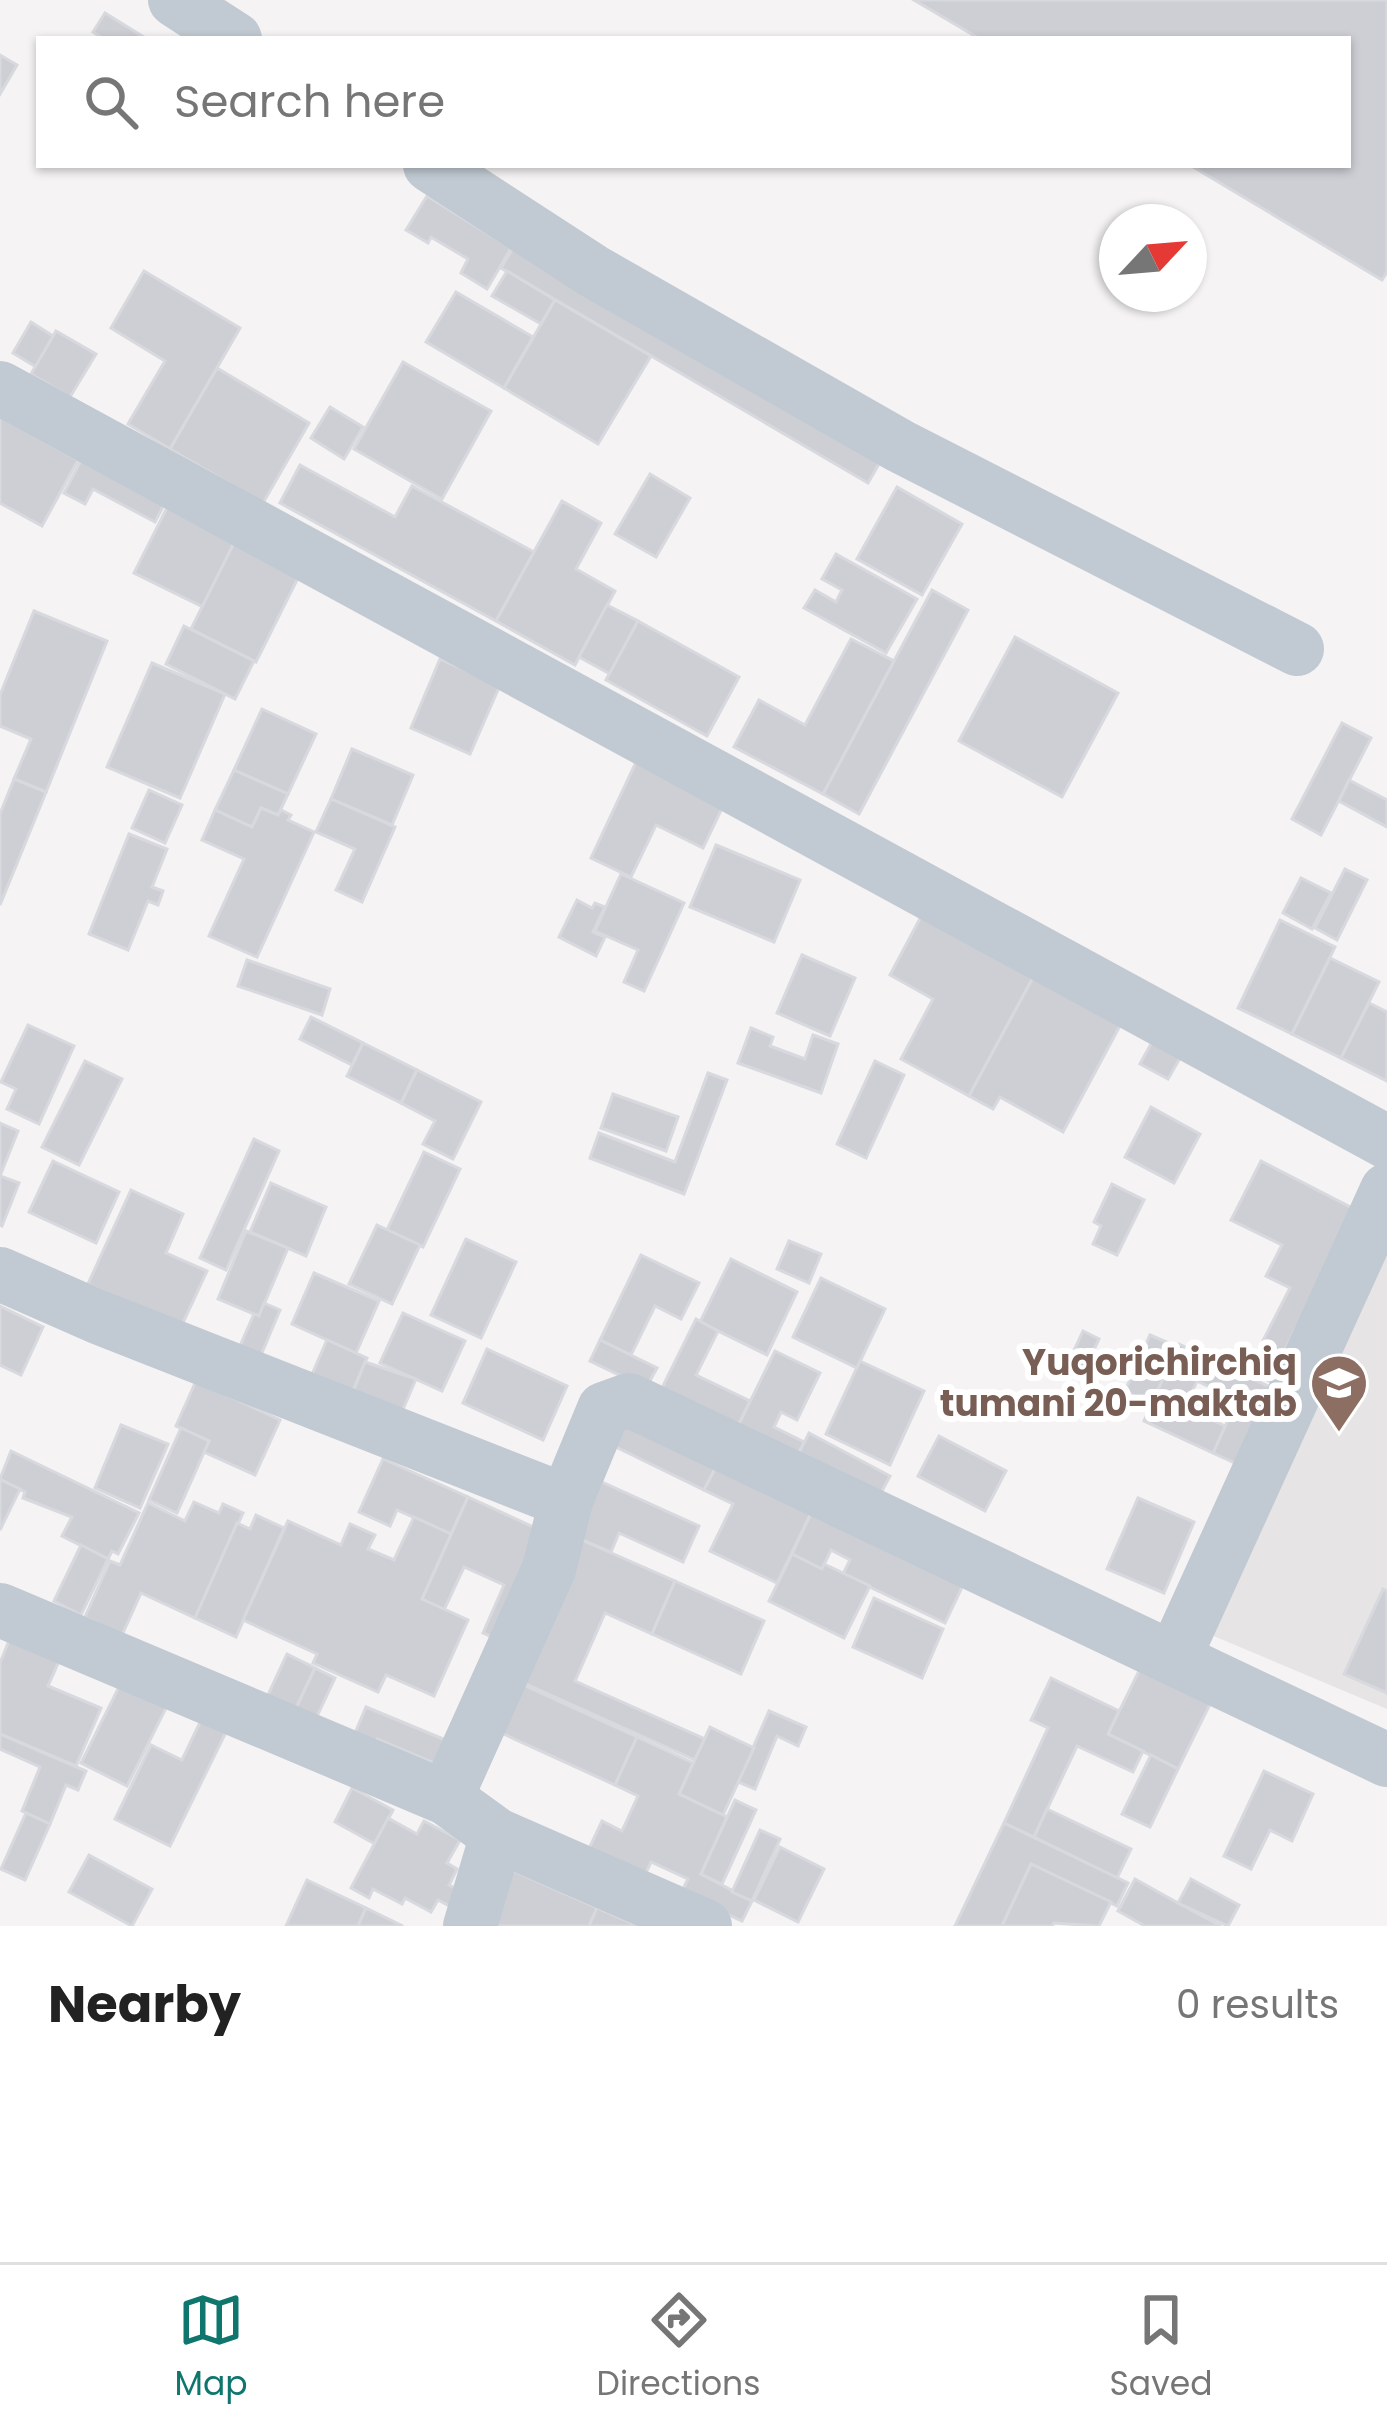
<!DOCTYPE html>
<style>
body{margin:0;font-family:Poppins,sans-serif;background:#f6f6f6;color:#222}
.compass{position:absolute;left:1099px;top:204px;width:108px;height:108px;border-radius:50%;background:#fff;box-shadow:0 3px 9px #0004;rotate:64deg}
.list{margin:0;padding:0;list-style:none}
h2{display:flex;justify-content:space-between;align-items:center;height:156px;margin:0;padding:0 48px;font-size:51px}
h2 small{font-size:39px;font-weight:400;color:#767676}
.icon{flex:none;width:66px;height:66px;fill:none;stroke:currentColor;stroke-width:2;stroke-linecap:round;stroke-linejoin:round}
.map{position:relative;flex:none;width:1387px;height:1926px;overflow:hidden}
.search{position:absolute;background:#fff;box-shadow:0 3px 9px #0004;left:36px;right:36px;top:36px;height:132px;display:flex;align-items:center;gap:30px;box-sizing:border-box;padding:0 42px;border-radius:0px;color:#767676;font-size:45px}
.sheet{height:336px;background:#fff}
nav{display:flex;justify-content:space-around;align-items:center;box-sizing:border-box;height:168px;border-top:3px solid #e0e0e0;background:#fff;font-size:33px;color:#767676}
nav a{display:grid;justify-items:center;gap:6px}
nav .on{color:#0f766e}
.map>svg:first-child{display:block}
.education{fill:#e6e4e5}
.building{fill:#cdcfd5;stroke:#d7d9de;stroke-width:3}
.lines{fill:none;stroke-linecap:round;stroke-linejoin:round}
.minor{stroke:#c1cad2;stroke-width:54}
.labels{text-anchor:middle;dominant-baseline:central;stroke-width:12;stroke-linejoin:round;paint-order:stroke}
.education-label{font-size:36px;font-weight:bold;fill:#785e54;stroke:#fff;text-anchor:end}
</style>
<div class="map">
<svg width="1387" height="1926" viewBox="0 0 1387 1926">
<rect width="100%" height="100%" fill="#f5f3f3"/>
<!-- education -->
<path class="education" d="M 1387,1238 L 1387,1709 L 1197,1629 Z"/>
<!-- building -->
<g class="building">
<path d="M 914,0 L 1387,0 L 1387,272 L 1382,280 L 1190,165 L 1348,165 L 1348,39 L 980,39 Z"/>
<path d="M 105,13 L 147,39 L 104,39 L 93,32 Z"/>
<path d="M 0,55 L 17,65 L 0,94 Z"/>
<path d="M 427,196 L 511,248 L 487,289 L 461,273 L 468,259 L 431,237 L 428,243 L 406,230 Z"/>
<path d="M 516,243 L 883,457 L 868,483 L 501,268 Z"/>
<path d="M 144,271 L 240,328 L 170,449 L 128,424 L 165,361 L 111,328 Z"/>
<path d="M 507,271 L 555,300 L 541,324 L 492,296 Z"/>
<path d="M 456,292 L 533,337 L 504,388 L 426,342 Z"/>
<path d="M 555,300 L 651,356 L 598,444 L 504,388 Z"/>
<path d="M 31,322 L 53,336 L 36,367 L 13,353 Z"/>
<path d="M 56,331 L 96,354 L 70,397 L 31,374 Z"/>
<path d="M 403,362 L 491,411 L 442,499 L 354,449 Z"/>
<path d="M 217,368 L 309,423 L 263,503 L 170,449 Z"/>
<path d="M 330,407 L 363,427 L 344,459 L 311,438 Z"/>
<path d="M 0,417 L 78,460 L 42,526 L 0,503 Z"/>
<path d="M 83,457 L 166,501 L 155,522 L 93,489 L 85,504 L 64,493 Z"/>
<path d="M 300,465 L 395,517 L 412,486 L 534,552 L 496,621 L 280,503 Z"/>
<path d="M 650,474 L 690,498 L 656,557 L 615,534 Z"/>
<path d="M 897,487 L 962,524 L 922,595 L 857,559 Z"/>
<path d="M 174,494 L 241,528 L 203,607 L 134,573 Z"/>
<path d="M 562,501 L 601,523 L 576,569 L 615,591 L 575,665 L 496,621 Z"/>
<path d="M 234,543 L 299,576 L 256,662 L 191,629 Z"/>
<path d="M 836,554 L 917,599 L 886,653 L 804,608 L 815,590 L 836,602 L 842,590 L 822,579 Z"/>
<path d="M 932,590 L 968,610 L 859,814 L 823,794 Z"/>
<path d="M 607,605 L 638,621 L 610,674 L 579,657 Z"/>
<path d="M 34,611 L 107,641 L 46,792 L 14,779 L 31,739 L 0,726 L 0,695 Z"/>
<path d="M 638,621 L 739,677 L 707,736 L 606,680 Z"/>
<path d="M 184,626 L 254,661 L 235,699 L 166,664 Z"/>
<path d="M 1015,637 L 1118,693 L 1062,797 L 959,741 Z"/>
<path d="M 851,639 L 894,661 L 823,794 L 734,747 L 759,700 L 805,725 Z"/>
<path d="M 440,659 L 500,685 L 470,754 L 411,728 Z"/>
<path d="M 152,663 L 225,694 L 180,798 L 107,767 Z"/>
<path d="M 262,709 L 316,734 L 288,794 L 234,770 Z"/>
<path d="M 1342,723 L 1371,738 L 1321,835 L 1292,819 Z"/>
<path d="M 352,749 L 413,775 L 392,825 L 331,799 Z"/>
<path d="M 637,760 L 725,802 L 703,848 L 656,825 L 631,877 L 591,858 Z"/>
<path d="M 234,770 L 288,794 L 278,815 L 261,808 L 252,827 L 215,810 Z"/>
<path d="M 14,779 L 46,792 L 0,905 L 0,814 Z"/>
<path d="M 1349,780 L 1387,800 L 1387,827 L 1339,801 Z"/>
<path d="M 149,790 L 182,805 L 165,843 L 132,828 Z"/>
<path d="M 331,799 L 395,827 L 362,902 L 336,890 L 355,849 L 316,832 Z"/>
<path d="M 261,808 L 278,815 L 281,810 L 291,815 L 288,820 L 314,832 L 257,957 L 209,936 L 244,859 L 202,840 L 215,810 L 252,827 Z"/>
<path d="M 129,834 L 167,849 L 152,887 L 163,891 L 158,905 L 148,901 L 128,950 L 89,934 Z"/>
<path d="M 716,845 L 800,880 L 774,942 L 690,907 Z"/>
<path d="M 1345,869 L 1367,880 L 1337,940 L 1315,928 Z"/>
<path d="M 621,874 L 684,903 L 644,991 L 624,982 L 638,950 L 595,931 Z"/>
<path d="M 1301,878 L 1331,893 L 1312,929 L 1283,913 Z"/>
<path d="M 577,900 L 592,908 L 595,903 L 605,907 L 593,932 L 605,937 L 596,956 L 559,937 Z"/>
<path d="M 924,911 L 1036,972 L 969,1096 L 901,1059 L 933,999 L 890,975 Z"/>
<path d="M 1280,920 L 1335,947 L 1292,1034 L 1238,1008 Z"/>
<path d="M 802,955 L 855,978 L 830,1036 L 777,1013 Z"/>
<path d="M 1330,958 L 1379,982 L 1341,1058 L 1292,1034 Z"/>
<path d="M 247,960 L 330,989 L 322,1015 L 238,986 Z"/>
<path d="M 1036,972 L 1123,1020 L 1063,1132 L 1000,1097 L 993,1109 L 969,1096 Z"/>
<path d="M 1369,1003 L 1387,1012 L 1387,1081 L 1341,1058 Z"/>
<path d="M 311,1017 L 363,1043 L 352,1065 L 300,1039 Z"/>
<path d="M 28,1025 L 74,1046 L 39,1124 L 7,1109 L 16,1089 L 1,1082 Z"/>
<path d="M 751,1028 L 773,1037 L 770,1046 L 805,1059 L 813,1035 L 838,1044 L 821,1093 L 738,1063 Z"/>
<path d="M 1156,1035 L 1184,1051 L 1168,1079 L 1140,1064 Z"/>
<path d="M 363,1043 L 417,1070 L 401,1103 L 347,1076 Z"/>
<path d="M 85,1061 L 122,1079 L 79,1165 L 42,1147 Z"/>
<path d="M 875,1061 L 904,1075 L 866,1158 L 837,1144 Z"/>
<path d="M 417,1070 L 481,1102 L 453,1159 L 423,1144 L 435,1121 L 401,1103 Z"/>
<path d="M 708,1073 L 727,1080 L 684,1194 L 590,1158 L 599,1133 L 675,1162 Z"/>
<path d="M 613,1094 L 678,1117 L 666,1151 L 601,1128 Z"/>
<path d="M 1151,1107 L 1200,1134 L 1174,1183 L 1125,1157 Z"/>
<path d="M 0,1123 L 18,1131 L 0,1176 L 19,1183 L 2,1226 L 0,1225 Z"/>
<path d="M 254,1139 L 279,1151 L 226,1270 L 200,1258 Z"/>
<path d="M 424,1152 L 460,1169 L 423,1247 L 387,1230 Z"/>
<path d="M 53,1161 L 119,1192 L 96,1243 L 29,1212 Z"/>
<path d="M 1261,1161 L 1356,1210 L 1269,1381 L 1248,1370 L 1290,1288 L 1266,1276 L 1282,1245 L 1231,1220 Z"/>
<path d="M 271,1183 L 326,1207 L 306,1256 L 250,1232 Z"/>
<path d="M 1112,1184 L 1144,1200 L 1117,1255 L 1093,1244 L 1101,1226 L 1094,1222 Z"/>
<path d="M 131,1190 L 183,1214 L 166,1253 L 207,1271 L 181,1327 L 88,1284 Z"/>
<path d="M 377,1225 L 420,1245 L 392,1304 L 349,1284 Z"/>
<path d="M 246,1231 L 288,1248 L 259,1316 L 218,1299 Z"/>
<path d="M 466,1239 L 516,1262 L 481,1338 L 431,1315 Z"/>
<path d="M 789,1241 L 821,1254 L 809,1283 L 777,1269 Z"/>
<path d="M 641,1255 L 699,1283 L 681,1319 L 655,1306 L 631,1355 L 600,1340 Z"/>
<path d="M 731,1259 L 797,1292 L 767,1355 L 700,1322 Z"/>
<path d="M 314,1273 L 379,1301 L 356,1353 L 292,1324 Z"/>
<path d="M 821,1278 L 885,1309 L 857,1368 L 793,1337 Z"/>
<path d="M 264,1303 L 280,1310 L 261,1355 L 240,1346 L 254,1314 L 259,1316 Z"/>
<path d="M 0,1306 L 43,1327 L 21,1375 L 0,1365 Z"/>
<path d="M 403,1313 L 465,1341 L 442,1391 L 380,1363 Z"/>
<path d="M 696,1319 L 718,1331 L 696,1375 L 750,1401 L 735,1432 L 659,1394 Z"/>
<path d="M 1083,1331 L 1099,1339 L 1081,1378 L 1065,1370 Z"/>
<path d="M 1150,1335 L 1178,1347 L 1152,1404 L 1125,1391 Z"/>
<path d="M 327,1340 L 367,1358 L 350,1397 L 310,1379 Z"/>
<path d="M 600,1340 L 657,1368 L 646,1388 L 590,1361 Z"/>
<path d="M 1179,1344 L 1272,1388 L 1237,1464 L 1213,1453 L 1237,1400 L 1197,1381 L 1185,1408 L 1156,1394 Z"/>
<path d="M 487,1349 L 567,1386 L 543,1440 L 463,1403 Z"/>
<path d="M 775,1351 L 820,1373 L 797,1420 L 781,1412 L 774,1427 L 804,1442 L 795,1461 L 735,1432 Z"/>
<path d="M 860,1361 L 924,1391 L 890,1465 L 826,1434 Z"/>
<path d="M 365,1362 L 416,1379 L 401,1414 L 353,1392 Z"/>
<path d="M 196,1381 L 280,1420 L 255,1475 L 204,1452 L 209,1441 L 176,1426 Z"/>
<path d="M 1156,1394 L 1225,1426 L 1213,1453 L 1144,1421 Z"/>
<path d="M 626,1416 L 719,1461 L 704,1490 L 612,1445 Z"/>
<path d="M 121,1425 L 168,1444 L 140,1508 L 95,1488 Z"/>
<path d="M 181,1428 L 209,1441 L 177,1513 L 149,1500 Z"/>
<path d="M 809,1433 L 890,1476 L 875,1504 L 795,1461 Z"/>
<path d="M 939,1436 L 1006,1471 L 985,1511 L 918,1476 Z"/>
<path d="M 11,1451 L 139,1513 L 118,1554 L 112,1551 L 108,1559 L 62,1536 L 72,1517 L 23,1498 L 25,1492 L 0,1479 Z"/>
<path d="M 383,1459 L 468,1497 L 451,1534 L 397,1510 L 390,1526 L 359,1512 Z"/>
<path d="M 719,1461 L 814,1507 L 777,1583 L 710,1551 L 733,1504 L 704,1490 Z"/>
<path d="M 1,1480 L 20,1489 L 0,1530 L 0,1483 Z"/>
<path d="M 602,1482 L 699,1526 L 683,1562 L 619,1533 L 611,1552 L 577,1538 Z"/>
<path d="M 468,1497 L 553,1536 L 506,1643 L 483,1633 L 504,1585 L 464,1567 L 444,1610 L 422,1599 Z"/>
<path d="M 1138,1498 L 1194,1522 L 1164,1593 L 1107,1569 Z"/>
<path d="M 194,1502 L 219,1513 L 223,1504 L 243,1513 L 195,1618 L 141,1593 L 122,1635 L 85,1617 L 110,1561 L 120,1565 L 148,1503 L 185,1521 Z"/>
<path d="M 814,1507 L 965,1581 L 945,1623 L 843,1574 L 850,1560 L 831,1550 L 822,1569 L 792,1554 Z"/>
<path d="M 256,1515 L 284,1528 L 236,1637 L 195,1618 L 237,1523 L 250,1529 Z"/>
<path d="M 414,1517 L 451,1534 L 422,1599 L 468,1620 L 434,1696 L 386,1675 L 378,1692 L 313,1663 L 317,1654 L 243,1620 L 288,1521 L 341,1545 L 350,1524 L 375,1535 L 368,1549 L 394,1560 Z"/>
<path d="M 577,1538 L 675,1581 L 652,1634 L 605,1613 L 575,1681 L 705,1739 L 695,1760 L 515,1679 Z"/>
<path d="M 81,1545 L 108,1559 L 81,1615 L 54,1601 Z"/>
<path d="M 792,1554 L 822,1569 L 824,1564 L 870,1586 L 844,1638 L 769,1601 Z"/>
<path d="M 675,1581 L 764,1621 L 741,1674 L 652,1634 Z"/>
<path d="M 1383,1589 L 1387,1591 L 1387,1693 L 1344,1674 Z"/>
<path d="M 874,1598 L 943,1629 L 922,1678 L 853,1647 Z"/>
<path d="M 13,1631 L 63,1652 L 48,1686 L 101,1708 L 76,1766 L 0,1734 L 0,1663 Z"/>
<path d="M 287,1654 L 315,1668 L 290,1721 L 262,1708 Z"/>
<path d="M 1141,1667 L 1211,1702 L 1178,1769 L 1108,1734 Z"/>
<path d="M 315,1668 L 335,1678 L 310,1731 L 290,1721 Z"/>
<path d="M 125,1675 L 171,1698 L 127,1786 L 81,1763 Z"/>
<path d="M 1051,1678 L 1119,1711 L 1108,1734 L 1143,1751 L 1133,1772 L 1077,1746 L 1034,1837 L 1004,1823 L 1048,1728 L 1031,1720 Z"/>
<path d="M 519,1683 L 637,1737 L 615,1785 L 497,1731 Z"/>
<path d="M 366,1707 L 458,1745 L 448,1769 L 377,1739 L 374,1747 L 353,1738 Z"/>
<path d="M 769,1711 L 806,1727 L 798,1746 L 777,1736 L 755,1789 L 738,1782 Z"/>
<path d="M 205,1712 L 230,1724 L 170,1846 L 115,1819 L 151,1745 L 182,1760 Z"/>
<path d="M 710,1727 L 754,1748 L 723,1815 L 679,1794 Z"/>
<path d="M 0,1734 L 86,1771 L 78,1790 L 66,1785 L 50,1824 L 22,1811 L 40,1767 L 0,1749 Z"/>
<path d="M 637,1737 L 693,1763 L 679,1794 L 727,1817 L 701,1874 L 752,1901 L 742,1921 L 681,1893 L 688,1879 L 651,1862 L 643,1879 L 587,1853 L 602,1821 L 622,1831 L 638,1796 L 615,1785 Z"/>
<path d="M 1151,1755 L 1178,1769 L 1150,1827 L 1122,1814 Z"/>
<path d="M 1264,1771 L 1313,1794 L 1292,1841 L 1270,1830 L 1251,1869 L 1224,1856 Z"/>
<path d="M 352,1788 L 393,1810 L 375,1844 L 335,1822 Z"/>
<path d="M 735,1800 L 756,1810 L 722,1884 L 701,1874 Z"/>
<path d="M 1047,1809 L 1131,1849 L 1117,1878 L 1034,1837 Z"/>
<path d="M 26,1813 L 50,1824 L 25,1880 L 1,1869 Z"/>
<path d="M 388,1818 L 417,1834 L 424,1821 L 460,1840 L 447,1863 L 457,1869 L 449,1885 L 466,1894 L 457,1910 L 438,1900 L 431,1912 L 405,1898 L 402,1904 L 373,1889 L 369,1898 L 351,1888 Z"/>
<path d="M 1004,1823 L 1128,1883 L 1117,1906 L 1031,1864 L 1002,1926 L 955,1926 Z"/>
<path d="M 760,1830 L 780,1839 L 752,1901 L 732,1892 Z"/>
<path d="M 780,1847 L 824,1869 L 798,1922 L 754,1900 Z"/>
<path d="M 89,1855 L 152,1889 L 132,1926 L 69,1892 Z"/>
<path d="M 1031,1864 L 1111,1902 L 1099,1926 L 1054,1923 L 1052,1926 L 1002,1926 Z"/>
<path d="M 511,1870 L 597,1908 L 589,1926 L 486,1926 Z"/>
<path d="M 1135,1879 L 1178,1903 L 1221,1926 L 1145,1926 L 1118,1911 Z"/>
<path d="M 1191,1879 L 1239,1905 L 1228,1926 L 1178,1903 Z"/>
<path d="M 307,1880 L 366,1908 L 358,1926 L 286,1926 Z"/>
<path d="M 366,1908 L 403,1926 L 358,1926 Z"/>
<path d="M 597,1908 L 638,1926 L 589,1926 Z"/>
</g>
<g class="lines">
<!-- minor -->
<g class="minor">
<path d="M 175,0 L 235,39"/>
<path d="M 430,165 L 593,271 L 900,446 L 1297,649"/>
<path d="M 0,388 L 1387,1142"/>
<path d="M 0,1274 L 98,1317 L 566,1501 L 604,1409 L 629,1400 L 1387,1760"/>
<path d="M 0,1610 L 446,1798 L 497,1835 L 705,1926"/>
<path d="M 1174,1658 L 1387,1190"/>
<path d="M 446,1798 L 549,1569 L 566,1501"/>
<path d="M 470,1926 L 497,1835"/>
</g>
</g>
<!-- icons -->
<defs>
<symbol id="school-pin" viewBox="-11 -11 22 30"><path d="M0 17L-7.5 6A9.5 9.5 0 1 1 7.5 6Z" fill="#8d6e63" stroke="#fff"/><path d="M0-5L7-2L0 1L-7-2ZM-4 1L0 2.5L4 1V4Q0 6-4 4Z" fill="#fff"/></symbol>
</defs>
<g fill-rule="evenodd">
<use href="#school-pin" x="1306" y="1350" width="66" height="90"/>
</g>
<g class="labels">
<!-- education labels -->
<g class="education-label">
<text x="1297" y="1362">Yuqorichirchiq<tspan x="1297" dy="41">tumani 20-maktab</tspan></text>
</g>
</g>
</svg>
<svg class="compass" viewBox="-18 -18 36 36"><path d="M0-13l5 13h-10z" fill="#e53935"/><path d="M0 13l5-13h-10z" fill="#767676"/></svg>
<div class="search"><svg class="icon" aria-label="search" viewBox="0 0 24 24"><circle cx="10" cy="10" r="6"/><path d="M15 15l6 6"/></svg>Search here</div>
</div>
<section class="sheet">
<h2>Nearby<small>0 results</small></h2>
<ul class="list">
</ul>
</section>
<nav>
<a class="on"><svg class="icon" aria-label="map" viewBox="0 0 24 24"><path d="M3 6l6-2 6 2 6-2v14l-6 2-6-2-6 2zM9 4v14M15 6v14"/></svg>Map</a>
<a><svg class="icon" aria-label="directions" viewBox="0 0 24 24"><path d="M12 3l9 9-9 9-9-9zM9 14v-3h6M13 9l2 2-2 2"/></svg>Directions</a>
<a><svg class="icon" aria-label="saved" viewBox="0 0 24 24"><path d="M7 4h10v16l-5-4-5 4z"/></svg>Saved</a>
</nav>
